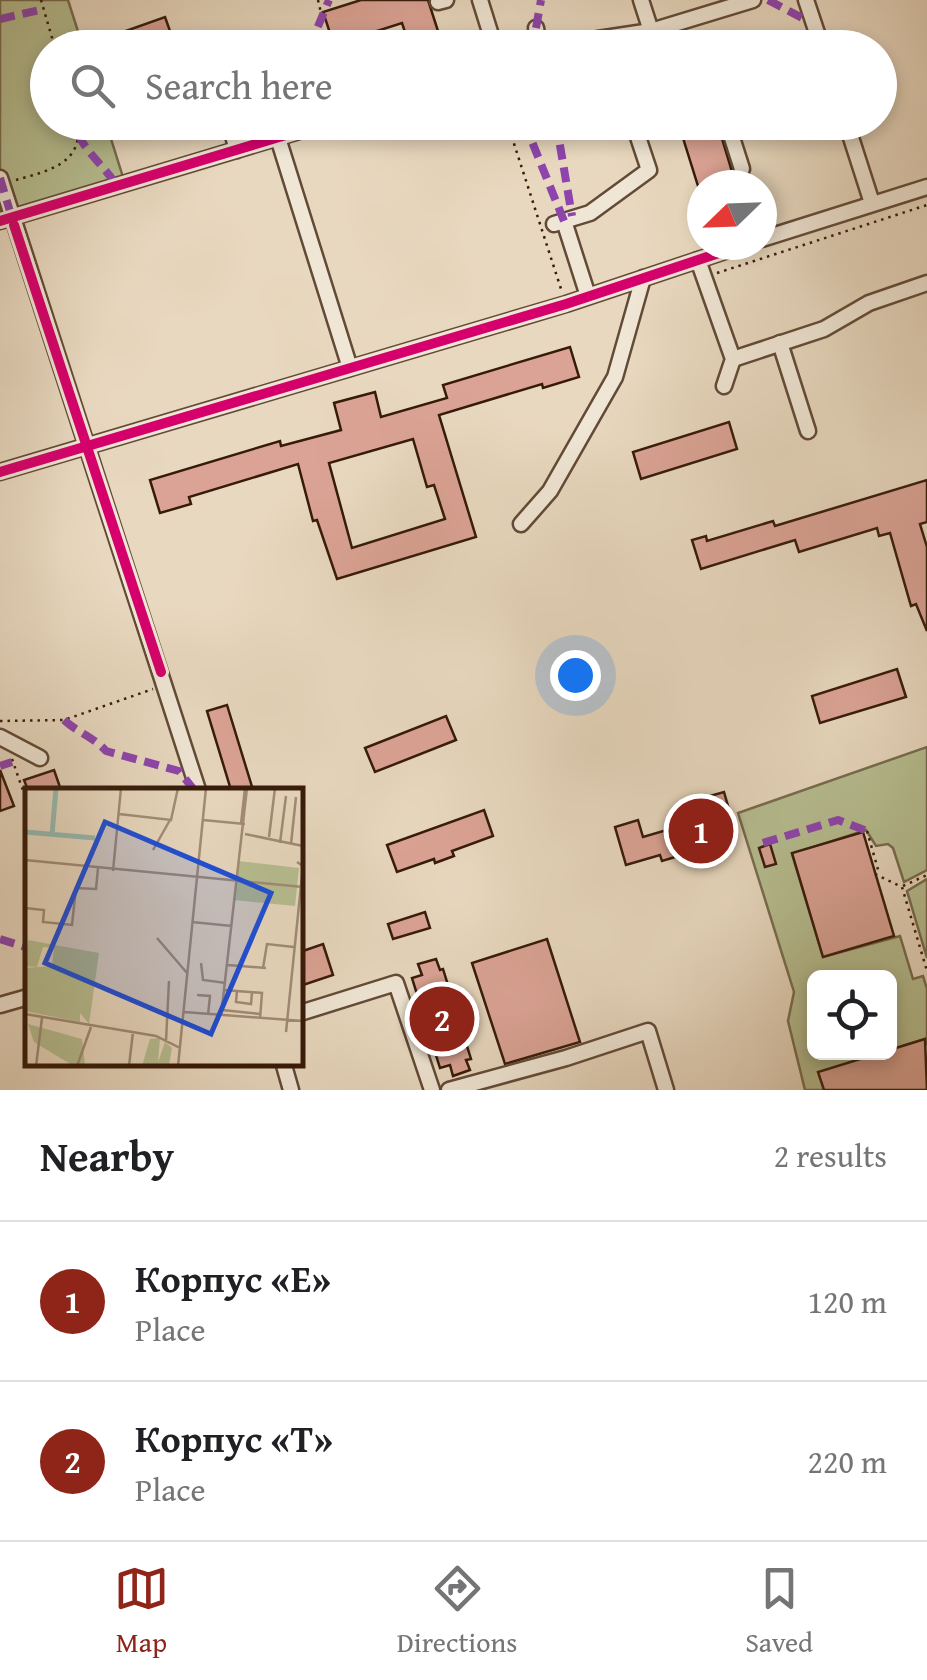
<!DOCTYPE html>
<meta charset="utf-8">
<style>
body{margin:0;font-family:"Gentium Book Plus",serif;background:#f2f2f2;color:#202124}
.controls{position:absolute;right:30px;bottom:30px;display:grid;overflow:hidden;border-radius:15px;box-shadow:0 5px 15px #0003}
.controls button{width:90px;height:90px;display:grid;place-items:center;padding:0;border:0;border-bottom:2px solid #e0e0e0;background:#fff;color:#202124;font:50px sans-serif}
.compass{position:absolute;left:687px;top:170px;width:90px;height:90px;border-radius:50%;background:#fff;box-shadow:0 5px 15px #0003;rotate:247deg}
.you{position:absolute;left:575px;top:675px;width:35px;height:35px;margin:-25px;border:8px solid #fff;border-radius:50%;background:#1a73e8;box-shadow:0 0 0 15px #1a73e833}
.badge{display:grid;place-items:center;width:65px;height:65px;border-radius:50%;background:#8f2418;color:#fff;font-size:32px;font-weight:700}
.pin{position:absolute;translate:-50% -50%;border:5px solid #fff;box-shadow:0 2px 10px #0006}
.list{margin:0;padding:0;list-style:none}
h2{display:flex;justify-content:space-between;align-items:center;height:130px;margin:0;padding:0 40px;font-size:42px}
h2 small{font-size:32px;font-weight:400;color:#757577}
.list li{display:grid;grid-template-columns:65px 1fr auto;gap:30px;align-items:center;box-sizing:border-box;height:160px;padding:0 40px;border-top:2px solid #e0e0e0}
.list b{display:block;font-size:38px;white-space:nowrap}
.list p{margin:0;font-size:32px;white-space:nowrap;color:#757577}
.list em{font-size:32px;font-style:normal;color:#757577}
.icon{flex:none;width:55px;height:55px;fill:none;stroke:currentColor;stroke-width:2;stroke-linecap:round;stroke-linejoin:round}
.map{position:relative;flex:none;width:927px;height:1090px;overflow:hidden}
.search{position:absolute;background:#fff;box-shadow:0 5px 15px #0003;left:30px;right:30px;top:30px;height:110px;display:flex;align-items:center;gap:25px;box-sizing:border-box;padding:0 35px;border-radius:55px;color:#757577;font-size:38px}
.sheet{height:450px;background:#fff}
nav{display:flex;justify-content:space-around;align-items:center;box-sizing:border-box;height:140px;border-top:2px solid #e0e0e0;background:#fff;font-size:28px;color:#757577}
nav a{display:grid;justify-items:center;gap:5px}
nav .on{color:#8f2418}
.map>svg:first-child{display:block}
.green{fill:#b6be91;stroke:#766c4e;stroke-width:2.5}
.building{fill:#dba395;stroke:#361a0a;stroke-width:2.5;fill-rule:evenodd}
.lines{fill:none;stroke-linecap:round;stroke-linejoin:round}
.minor-casing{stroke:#624a37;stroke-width:19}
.path{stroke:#361a0a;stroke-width:2.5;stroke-dasharray:2.5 5;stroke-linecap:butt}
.minor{stroke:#f0e6d5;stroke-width:14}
.quiet{stroke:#8e44ad;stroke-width:8;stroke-dasharray:15 8;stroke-linecap:butt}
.cycleway-casing{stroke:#f0e6d5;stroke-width:16}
.cycleway{stroke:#d6006c;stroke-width:10}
.inset-river{fill:none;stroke:#97bab2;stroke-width:5}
.inset-road{fill:none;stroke:#a18c77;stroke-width:2.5}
.view{fill:#1d4ed8;fill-opacity:0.15;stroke:#1d4ed8;stroke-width:5}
.inset-edge{fill:none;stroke:#361a0a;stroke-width:5}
</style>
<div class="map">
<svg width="927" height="1090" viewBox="0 0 927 1090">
<rect width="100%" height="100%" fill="#e8d8bf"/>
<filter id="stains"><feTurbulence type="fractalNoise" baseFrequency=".002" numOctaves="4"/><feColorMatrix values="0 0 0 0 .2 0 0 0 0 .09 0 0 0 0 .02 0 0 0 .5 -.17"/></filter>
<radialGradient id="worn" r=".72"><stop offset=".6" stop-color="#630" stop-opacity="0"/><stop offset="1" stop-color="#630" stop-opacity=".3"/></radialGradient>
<!-- green -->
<g class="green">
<path d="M 0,0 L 68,0 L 83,47 L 48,48 L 48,122 L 106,123 L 127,190 L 0,229 Z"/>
<path d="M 742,123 L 742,122 L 783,123 L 782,131 L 760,139 L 749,136 Z"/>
<path d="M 927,747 L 927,870 L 904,882 L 893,848 L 888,844 L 876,846 L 866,830 L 792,854 L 823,957 L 900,936 L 913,979 L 923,976 L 927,989 L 927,1045 L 925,1039 L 890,1050 L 890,978 L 814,978 L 814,1052 L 882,1053 L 819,1073 L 824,1090 L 805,1090 L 788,1021 L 794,992 L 738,813 Z"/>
<path d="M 927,879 L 927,958 L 907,891 Z"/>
</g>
<!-- building -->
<g class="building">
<path d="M 361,0 L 428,0 L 438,31 L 408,41 L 402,23 L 361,36 L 365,48 L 335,48 L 323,12 Z"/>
<path d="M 165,17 L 170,31 L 162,34 L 167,48 L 150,48 L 148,43 L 125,48 L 120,33 Z"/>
<path d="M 678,122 L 717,122 L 733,175 L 698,186 Z"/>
<path d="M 570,347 L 579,377 L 543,388 L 542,384 L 439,415 L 476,537 L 337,579 L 317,520 L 313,521 L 298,464 L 189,497 L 191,504 L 160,513 L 150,480 L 280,441 L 281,446 L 341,430 L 334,403 L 375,392 L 381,417 L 447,398 L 443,385 ZM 413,439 L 427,487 L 434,485 L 445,519 L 352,548 L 329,463 Z"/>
<path d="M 729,422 L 737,449 L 641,479 L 633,452 Z"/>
<path d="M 927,480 L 927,522 L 920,524 L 927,547 L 927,631 L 916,604 L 911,606 L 890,533 L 879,536 L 877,528 L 799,552 L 795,540 L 701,569 L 692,540 L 706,536 L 707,541 L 773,521 L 775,526 Z"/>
<path d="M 897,669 L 906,697 L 820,723 L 812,696 Z"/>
<path d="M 227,705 L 253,790 L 231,790 L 207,711 Z"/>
<path d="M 446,716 L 456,740 L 375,772 L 365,748 Z"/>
<path d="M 0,770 L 14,806 L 0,811 Z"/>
<path d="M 54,770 L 61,790 L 28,790 L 24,780 Z"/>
<path d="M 724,792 L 736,834 L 700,844 L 702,849 L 662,861 L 660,855 L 626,865 L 615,827 L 638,820 L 643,837 L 705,819 L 699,799 Z"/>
<path d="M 484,810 L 493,836 L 452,851 L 454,856 L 435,863 L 434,859 L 397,872 L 387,845 Z"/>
<path d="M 863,832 L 894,936 L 823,957 L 792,853 Z"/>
<path d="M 770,844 L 776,864 L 765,867 L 759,848 Z"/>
<path d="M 425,912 L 430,928 L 393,939 L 388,924 Z"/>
<path d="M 547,939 L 580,1042 L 505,1064 L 472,963 Z"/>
<path d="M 323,944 L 333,975 L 300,986 L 300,952 Z"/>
<path d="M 436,959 L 440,970 L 443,969 L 471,1059 L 466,1060 L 470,1070 L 453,1076 L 450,1065 L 440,1068 L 412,978 L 422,975 L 418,964 Z"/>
<path d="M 925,1039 L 927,1090 L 824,1090 L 818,1072 Z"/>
</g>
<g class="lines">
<defs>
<g id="minor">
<path d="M 480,0 L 495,48"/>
<path d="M 641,0 L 651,31"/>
<path d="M 806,0 L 822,48"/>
<path d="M 438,2 L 446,0"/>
<path d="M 536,28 L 539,48"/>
<path d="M 573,48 L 598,39 L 651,31 L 753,0"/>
<path d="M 229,122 L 237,150"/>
<path d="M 727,122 L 742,169"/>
<path d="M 846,122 L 872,203"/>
<path d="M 278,138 L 350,368"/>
<path d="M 0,178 L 198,790"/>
<path d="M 0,221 L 329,122"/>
<path d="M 564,221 L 588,296"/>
<path d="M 554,224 L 590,213 L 649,170 L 633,122"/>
<path d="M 762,239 L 927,187"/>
<path d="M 698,260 L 733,359 L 724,386"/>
<path d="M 780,343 L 808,431"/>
<path d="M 733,359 L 824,329 L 869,303 L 927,283"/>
<path d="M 0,472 L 566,304 L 743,245"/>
<path d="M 521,524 L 550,491 L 615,377 L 643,278"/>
<path d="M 0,737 L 40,758"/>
<path d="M 0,1005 L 28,997"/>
<path d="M 300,1013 L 396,983 L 432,1090"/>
<path d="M 283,1062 L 291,1090"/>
<path d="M 449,1090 L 566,1058 L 648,1031 L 666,1090"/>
</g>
</defs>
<!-- minor casing -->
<use href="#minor" class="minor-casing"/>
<!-- path -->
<g class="path">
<path d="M 41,0 L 55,48"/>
<path d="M 318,0 L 321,13"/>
<path d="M 507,122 L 562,292"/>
<path d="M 16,180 C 47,171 85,164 77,122"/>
<path d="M 717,273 L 927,205"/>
<path d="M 0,721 L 64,720 L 153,689"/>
<path d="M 12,759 L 28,805"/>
<path d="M 867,831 L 879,873"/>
<path d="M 875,874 L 902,887 L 927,971"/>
<path d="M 903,886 L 927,875"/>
</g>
<!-- minor -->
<use href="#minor" class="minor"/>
<!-- quiet -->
<g class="quiet">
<path d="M 768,0 L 808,21"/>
<path d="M 0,19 L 44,9"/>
<path d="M 536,28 L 541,0"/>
<path d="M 309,48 L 329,0"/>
<path d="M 524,122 L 564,221"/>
<path d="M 556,122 L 572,216"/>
<path d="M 78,134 C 87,153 102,164 115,183"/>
<path d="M 0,178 L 14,225"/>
<path d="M 64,720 C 77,732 95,738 106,751 L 179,771 L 194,790"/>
<path d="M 0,766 L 12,762"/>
<path d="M 763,843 L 838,820 L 867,831"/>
<path d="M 0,939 L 28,948"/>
</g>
<defs>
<g id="cycleway">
<path d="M 0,221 L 329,122"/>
<path d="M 14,225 L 161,672"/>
<path d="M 0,472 L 566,304 L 743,245"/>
</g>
</defs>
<!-- cycleway casing -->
<use href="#cycleway" class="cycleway-casing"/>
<!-- cycleway -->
<use href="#cycleway" class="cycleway"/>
</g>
<!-- overview -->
<g transform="translate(25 788)">
<rect width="278" height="278" fill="#e8d8bf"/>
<path d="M 213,73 L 274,80 L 270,118 L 209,112 ZM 3,152 L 74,165 L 64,236 L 55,225 L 55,234 L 0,223 L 0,180 L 27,178 L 29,160 L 18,159 L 12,179 L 0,178 ZM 3,236 L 57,251 L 60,277 L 47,277 L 9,254 ZM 135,250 L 133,274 L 140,254 L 147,260 L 144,277 L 117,278 L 125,251 Z" fill="#b6be91"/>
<path class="inset-river" d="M 0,44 L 70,50M 27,47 L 31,0"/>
<path class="inset-road" d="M 94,26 L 146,32 L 153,0M 178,32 L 220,36M 216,36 L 220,0M 220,46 L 278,58M 244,49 L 250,0M 255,55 L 261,8M 266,56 L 271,9M 128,62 L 145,32M 0,72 L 278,99M 88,83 L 96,0M 0,120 L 19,122 L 18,134 L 47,137 L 51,100 L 71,101 L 73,80M 167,134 L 207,138M 132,150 L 162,185M 176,175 L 178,192 L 201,195M 203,177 L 241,180M 238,180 L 242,156 L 269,159M 199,202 L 237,205 L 235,231M 212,203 L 211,214 L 226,216 L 227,204M 172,207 L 185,208 L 183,227M 197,222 L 235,226M 159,224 L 278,233M 0,226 L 131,248 L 155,260M 196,228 L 222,0M 261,244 L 278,78 L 272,74M 141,253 L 144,193M 11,278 L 17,230M 52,278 L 66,239M 104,278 L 108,244M 153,278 L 181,0"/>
<path class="view" d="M 80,34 L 246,105 L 186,246 L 20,175 Z"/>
<rect width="278" height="278" class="inset-edge"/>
</g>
<rect width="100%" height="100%" filter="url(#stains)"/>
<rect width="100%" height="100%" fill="url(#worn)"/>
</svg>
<div class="controls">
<button><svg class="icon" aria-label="locate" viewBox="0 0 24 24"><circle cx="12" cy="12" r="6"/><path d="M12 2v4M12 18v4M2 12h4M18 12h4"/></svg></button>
</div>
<svg class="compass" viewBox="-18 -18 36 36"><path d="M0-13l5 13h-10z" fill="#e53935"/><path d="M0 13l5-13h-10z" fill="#757577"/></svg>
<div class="you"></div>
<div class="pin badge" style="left:701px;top:831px">1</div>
<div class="pin badge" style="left:442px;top:1019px">2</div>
<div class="search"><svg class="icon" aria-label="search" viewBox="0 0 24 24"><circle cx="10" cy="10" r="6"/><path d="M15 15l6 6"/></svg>Search here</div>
</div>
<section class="sheet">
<h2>Nearby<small>2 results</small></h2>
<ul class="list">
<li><span class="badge">1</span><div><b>Корпус «Е»</b><p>Place</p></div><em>120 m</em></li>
<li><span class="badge">2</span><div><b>Корпус «Т»</b><p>Place</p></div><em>220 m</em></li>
</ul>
</section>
<nav>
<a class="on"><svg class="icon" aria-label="map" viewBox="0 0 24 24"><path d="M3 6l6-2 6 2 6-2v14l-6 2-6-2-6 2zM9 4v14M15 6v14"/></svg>Map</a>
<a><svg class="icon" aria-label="directions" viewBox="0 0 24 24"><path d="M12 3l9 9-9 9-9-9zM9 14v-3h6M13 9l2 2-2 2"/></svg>Directions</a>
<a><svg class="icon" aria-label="saved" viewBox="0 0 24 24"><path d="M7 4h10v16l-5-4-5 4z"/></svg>Saved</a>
</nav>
